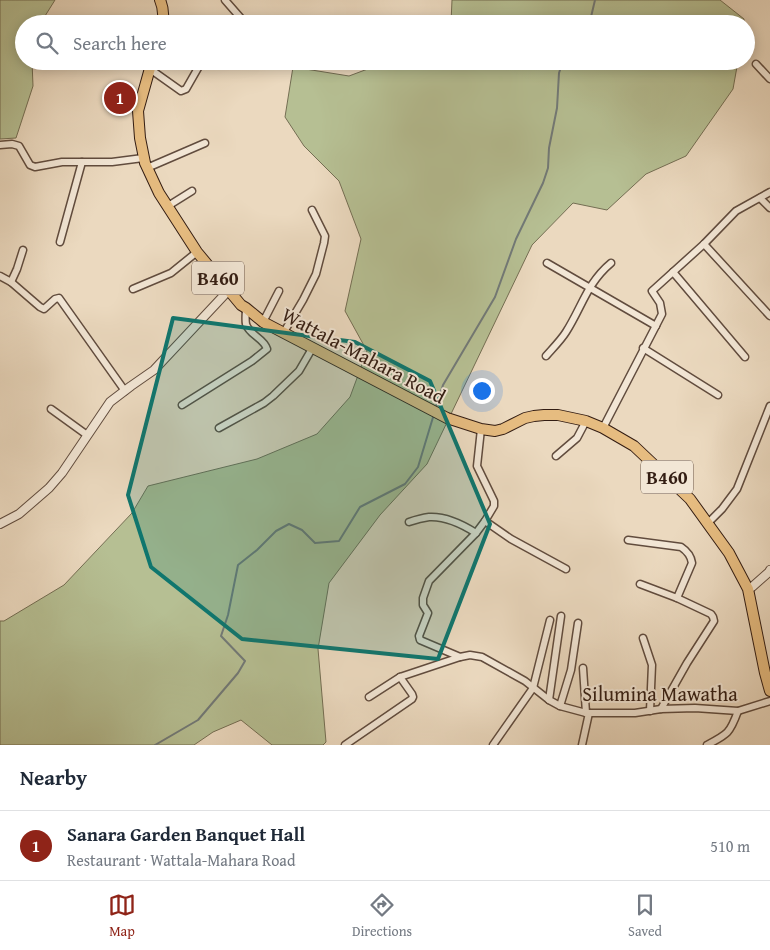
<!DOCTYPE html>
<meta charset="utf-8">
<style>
body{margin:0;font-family:"Gentium Book Plus",serif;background:#f2f2f3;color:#1f2937}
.you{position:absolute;left:481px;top:390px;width:18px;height:18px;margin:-12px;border:4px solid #fff;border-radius:50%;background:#1a73e8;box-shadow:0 0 0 8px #1a73e833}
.badge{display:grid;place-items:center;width:32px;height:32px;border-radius:50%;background:#8f2418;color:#fff;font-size:16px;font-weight:700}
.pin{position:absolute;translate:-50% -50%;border:2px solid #fff;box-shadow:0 1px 5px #0006}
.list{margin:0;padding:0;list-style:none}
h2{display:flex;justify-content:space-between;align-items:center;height:65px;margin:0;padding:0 20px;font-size:21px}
h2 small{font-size:16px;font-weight:400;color:#747a83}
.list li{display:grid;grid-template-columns:32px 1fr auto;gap:15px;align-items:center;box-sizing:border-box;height:70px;padding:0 20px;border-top:1px solid #e0e1e3}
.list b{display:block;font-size:19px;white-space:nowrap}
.list p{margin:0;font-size:16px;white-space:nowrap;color:#747a83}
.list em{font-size:16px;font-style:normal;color:#747a83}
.icon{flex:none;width:28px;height:28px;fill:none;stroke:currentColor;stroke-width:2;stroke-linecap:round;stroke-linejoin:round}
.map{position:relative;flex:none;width:770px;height:745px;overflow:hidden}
.search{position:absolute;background:#fff;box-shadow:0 2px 12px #0003;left:15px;right:15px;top:15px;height:55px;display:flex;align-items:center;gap:12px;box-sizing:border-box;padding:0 18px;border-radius:28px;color:#747a83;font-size:19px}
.sheet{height:135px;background:#fff}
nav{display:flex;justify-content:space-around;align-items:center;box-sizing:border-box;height:70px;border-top:1px solid #e0e1e3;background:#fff;font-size:14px;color:#747a83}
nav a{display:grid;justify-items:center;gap:2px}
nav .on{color:#8f2418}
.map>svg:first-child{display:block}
.green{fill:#b6bf93;stroke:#746e53}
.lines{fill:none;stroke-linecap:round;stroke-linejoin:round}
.stream{stroke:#727a78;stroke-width:2}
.minor-casing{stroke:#614c3e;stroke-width:9}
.tertiary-casing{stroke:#614c3e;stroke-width:10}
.primary-casing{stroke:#331d13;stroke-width:12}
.minor{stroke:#f2e6d5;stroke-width:6}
.tertiary{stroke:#f2e6d5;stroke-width:8}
.primary{stroke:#e6bc80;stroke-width:10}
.marked{fill:#0f766e;fill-opacity:0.2;stroke:#0f766e;stroke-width:4;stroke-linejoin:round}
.labels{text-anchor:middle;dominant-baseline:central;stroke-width:4;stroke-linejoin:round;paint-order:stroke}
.shield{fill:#f2e6d5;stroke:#6c594d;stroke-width:1}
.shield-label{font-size:19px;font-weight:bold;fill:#331d13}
.street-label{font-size:20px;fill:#331d13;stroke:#f2e6d5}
</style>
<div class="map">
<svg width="770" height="745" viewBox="0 0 770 745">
<rect width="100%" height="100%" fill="#ebd9bf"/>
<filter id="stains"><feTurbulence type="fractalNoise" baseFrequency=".004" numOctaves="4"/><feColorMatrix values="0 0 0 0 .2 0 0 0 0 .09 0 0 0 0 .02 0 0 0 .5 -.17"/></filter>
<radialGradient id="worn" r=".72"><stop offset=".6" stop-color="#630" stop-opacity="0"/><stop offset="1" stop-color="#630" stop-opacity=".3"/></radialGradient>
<!-- green -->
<g class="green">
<path d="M 0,0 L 55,0 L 40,24 L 24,24 L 24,61 L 32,61 L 33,86 L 16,138 L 0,139 Z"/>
<path d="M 452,0 L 720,0 L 744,19 L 744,24 L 450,24 L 451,23 Z"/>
<path d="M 389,61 L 738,61 L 733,89 L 686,156 L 646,174 L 607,210 L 573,203 L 532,245 L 427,464 L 380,515 L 329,583 L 318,649 L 326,742 L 323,745 L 272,745 L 241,720 L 213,732 L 194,745 L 0,745 L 0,621 L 4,621 L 64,585 L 132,513 L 148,486 L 257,459 L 317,434 L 350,397 L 367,351 L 345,311 L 361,239 L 339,181 L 304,146 L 285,117 L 293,67 L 349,76 Z"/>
</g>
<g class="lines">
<!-- stream -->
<g class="stream">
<path d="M 586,24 L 591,17 L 595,0"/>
<path d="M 436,407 L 443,385 L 495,297 L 516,239 L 543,183 L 548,168 L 549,148 L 557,108 L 559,73 L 563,61"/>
<path d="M 155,745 L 198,720 L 238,673 L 245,661 L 221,636 L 228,615 L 238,565 L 257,550 L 276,531 L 289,524 L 302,530 L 315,543 L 339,541 L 360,507 L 405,484 L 418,467 L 434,414"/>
</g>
<defs>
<g id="minor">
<path d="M 225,0 L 246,24"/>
<path d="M 756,64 L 770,79"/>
<path d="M 150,69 L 181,91 L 186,89 L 202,61"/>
<path d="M 0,145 L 12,144 L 19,146 L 30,165 L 35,167 L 62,162 L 112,162 L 143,158"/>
<path d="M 147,168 L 205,143"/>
<path d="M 760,198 L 770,208"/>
<path d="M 168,206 L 192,191"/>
<path d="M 60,242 L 82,162"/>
<path d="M 704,244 L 770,316"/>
<path d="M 547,263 L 656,326"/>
<path d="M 673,272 L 745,357"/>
<path d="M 0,276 L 11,282 L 17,269 L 23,250"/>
<path d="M 11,282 L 40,307 L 44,309 L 55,299 L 59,298 L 125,391"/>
<path d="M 133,289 L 171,273 L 197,252"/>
<path d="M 263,322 L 279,291"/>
<path d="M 284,332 L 303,300 L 316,274 L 324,243 L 325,236 L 312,210"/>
<path d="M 643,348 L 718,395"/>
<path d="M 546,356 C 553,348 561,340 566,332 C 582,307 587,283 611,263"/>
<path d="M 182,405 L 252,361 L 267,349 C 264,338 249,335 246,324 C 245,320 246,313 246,308"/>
<path d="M 51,409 L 87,435"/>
<path d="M 219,428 L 264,403 L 273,396 L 299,371 L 313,347"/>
<path d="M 603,428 L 662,314 L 660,303 L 652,291 L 704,244 L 736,211 L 770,192"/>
<path d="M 481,429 L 477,466 L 494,501 L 494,506 L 485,521 L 476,533 L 429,581 L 423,598 L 423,605 L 428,613 L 419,636 L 420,640 L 460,657 L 470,655 L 482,657 L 525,681 L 549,700 L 560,706 L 586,713 L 635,713 L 661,709 L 695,708 L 738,711 L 770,701"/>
<path d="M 556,456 L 577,438 L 586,421"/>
<path d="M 485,521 L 511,539 L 566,569"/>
<path d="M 409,522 C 415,520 422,518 429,517 C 446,516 462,524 476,533"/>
<path d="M 708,523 L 722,509 L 737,489 L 770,406"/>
<path d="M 628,540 L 681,547 C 687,551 691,556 692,563 L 677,598 L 711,614 L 713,617 L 714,621 L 687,663 L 661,709"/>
<path d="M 640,584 L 677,598"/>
<path d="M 643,638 L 652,665 L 650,711"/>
<path d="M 583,668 L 586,713"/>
<path d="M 369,697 L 400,677 L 460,657"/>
<path d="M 549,700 L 561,616"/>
<path d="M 560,706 L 571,670 L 578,623"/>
<path d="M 345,745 L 412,699 L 413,697 L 412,694 L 400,677"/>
<path d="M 493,745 L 533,688 L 550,620"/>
<path d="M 582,745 L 589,713"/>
<path d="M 707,745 C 728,734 730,733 738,711"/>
</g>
<g id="tertiary">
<path d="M 0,524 L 19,514 L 49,488 L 62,473 L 110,402 L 131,386 L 154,370 L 228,291"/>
<path d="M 748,589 L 752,587 L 769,572 L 770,570"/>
</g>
<g id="primary">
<path d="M 160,0 C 163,7 164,16 162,24"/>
<path d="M 152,61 L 138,111 L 140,138 L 145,163 L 159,193 L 197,252 L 241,305 L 246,308 L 263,322 L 447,418 L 481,429 L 495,431 L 503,429 L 525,418 L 534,416 L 544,415 L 558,415 L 586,421 L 603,428 L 634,446 L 690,499 L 729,553 L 748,589 L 765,673 L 770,691"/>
</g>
</defs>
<!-- minor casing -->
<use href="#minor" class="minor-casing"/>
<!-- tertiary casing -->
<use href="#tertiary" class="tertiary-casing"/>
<!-- primary casing -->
<use href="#primary" class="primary-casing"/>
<!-- minor -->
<use href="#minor" class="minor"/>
<!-- tertiary -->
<use href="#tertiary" class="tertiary"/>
<!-- primary -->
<use href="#primary" class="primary"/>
</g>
<!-- marked area -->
<path class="marked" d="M 173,318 L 355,342 L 430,381 L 490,524 L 438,659 L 242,639 L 151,567 L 128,495 Z"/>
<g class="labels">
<!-- shield labels -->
<g class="shield">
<rect x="192" y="261.5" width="52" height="33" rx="4"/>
<rect x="641" y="460.5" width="52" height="33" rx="4"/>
</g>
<g class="shield-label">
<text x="218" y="278">B460</text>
<text x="667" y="477">B460</text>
</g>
<!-- street labels -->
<g class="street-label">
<text transform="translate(364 355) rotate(28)">Wattala-Mahara Road</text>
<text x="660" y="693">Silumina Mawatha</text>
</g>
</g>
<rect width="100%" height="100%" filter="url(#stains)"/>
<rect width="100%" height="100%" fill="url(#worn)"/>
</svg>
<div class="you"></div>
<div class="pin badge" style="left:120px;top:98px">1</div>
<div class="search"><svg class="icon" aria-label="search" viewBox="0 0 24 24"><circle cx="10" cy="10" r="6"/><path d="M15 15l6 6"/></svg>Search here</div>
</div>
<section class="sheet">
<h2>Nearby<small></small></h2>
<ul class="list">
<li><span class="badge">1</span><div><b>Sanara Garden Banquet Hall</b><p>Restaurant · Wattala-Mahara Road</p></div><em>510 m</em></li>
</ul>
</section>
<nav>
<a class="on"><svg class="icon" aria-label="map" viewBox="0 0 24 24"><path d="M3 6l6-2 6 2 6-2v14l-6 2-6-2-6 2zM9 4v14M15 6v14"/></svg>Map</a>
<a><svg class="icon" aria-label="directions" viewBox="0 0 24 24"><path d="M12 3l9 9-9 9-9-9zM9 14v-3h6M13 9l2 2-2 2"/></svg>Directions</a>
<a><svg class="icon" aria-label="saved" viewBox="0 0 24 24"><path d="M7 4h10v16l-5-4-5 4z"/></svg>Saved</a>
</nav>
